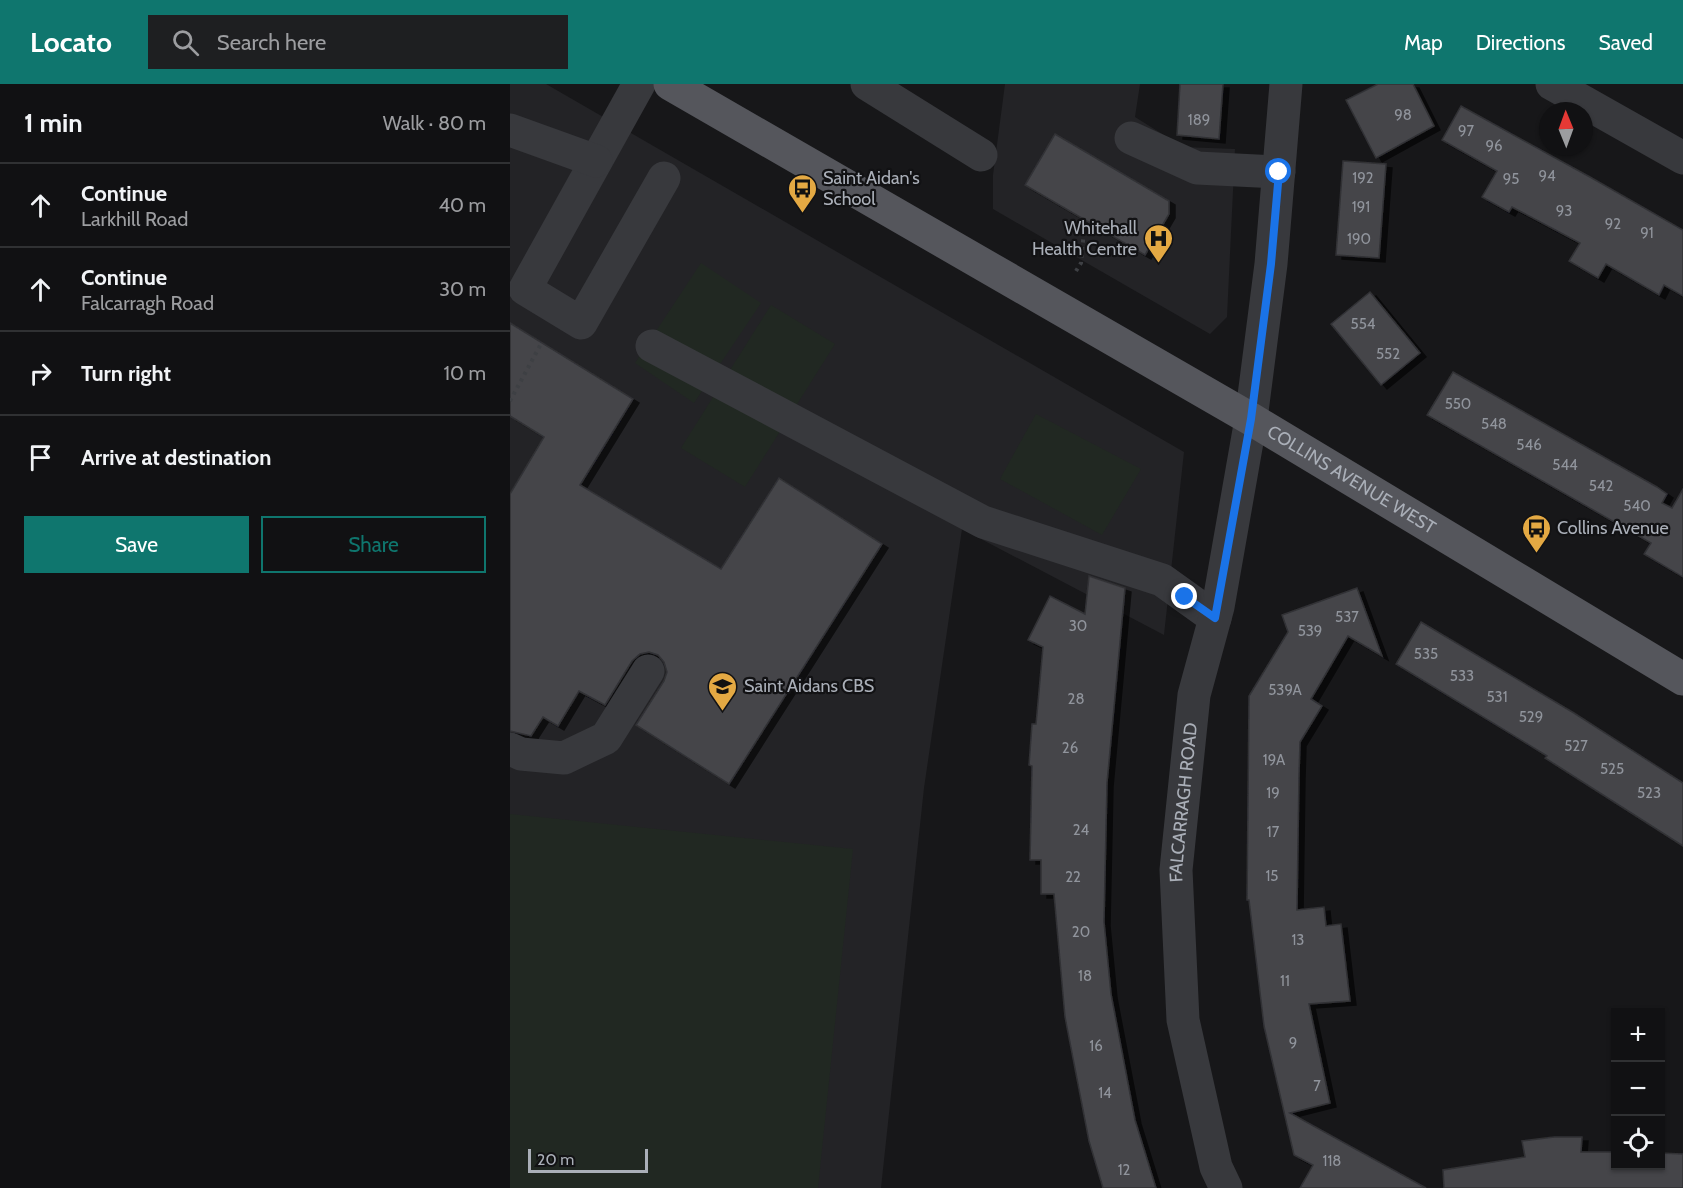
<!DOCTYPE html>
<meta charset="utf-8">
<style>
body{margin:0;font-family:Cabin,sans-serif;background:#1e1f21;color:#f1f3f6}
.controls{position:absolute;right:18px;bottom:18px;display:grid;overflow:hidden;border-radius:0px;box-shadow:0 2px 4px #0004}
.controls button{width:54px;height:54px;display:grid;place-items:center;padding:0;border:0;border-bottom:2px solid #303133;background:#111113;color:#f1f3f6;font:30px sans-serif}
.compass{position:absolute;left:1029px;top:18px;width:54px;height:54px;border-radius:50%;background:#111113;box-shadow:0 2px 4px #0004;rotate:359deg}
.scale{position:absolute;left:18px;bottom:15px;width:120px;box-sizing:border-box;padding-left:6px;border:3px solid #aaafb8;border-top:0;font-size:16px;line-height:21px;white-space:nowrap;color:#aaafb8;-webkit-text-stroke:4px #121214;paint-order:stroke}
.stop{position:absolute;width:18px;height:18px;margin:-14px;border:4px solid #1a73e8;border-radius:50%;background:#fff}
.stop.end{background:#1a73e8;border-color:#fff;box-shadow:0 2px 6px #0008}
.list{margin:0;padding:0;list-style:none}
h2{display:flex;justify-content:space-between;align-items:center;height:78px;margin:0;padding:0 24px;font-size:26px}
h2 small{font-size:20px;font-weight:400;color:#9c9da0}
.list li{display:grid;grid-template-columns:39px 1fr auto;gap:18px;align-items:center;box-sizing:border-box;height:84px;padding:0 24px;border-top:2px solid #303133}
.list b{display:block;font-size:22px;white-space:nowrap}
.list p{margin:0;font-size:20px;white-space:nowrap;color:#9c9da0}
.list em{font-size:20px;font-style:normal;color:#9c9da0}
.actions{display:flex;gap:12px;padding:18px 24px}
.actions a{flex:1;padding:14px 0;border:2px solid #0f766e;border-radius:0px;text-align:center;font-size:21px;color:#0f766e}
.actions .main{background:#0f766e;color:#fff}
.icon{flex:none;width:33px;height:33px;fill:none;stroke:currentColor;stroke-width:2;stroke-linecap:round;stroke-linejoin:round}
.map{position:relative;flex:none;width:1173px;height:1104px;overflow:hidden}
header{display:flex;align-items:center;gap:36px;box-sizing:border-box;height:84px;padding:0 30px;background:#0f766e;color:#fff}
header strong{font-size:28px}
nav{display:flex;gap:33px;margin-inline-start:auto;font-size:21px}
.search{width:420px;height:54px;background:#1e1f21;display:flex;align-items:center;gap:15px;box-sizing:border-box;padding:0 21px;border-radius:0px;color:#9c9da0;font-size:22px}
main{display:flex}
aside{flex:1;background:#111113}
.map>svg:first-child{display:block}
.built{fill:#232326}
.green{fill:#212822}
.building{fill:#444549;stroke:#313135;stroke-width:1.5;filter:url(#shadow)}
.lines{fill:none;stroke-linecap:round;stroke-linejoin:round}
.path{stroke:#3e4044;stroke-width:4;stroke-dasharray:3 4.5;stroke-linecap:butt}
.minor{stroke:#38393d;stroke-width:33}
.major{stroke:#55565c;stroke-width:33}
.route{stroke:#1a73e8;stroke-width:8}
.labels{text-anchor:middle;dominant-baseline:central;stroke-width:4.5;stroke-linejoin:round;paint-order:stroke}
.number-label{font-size:15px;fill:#90949c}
.poi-label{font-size:18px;fill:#aaafb8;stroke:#121214;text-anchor:start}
.street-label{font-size:18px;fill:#aaafb8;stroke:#121214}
</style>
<header>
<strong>Locato</strong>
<div class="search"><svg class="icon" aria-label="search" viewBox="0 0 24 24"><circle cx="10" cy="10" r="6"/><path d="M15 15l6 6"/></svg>Search here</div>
<nav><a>Map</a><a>Directions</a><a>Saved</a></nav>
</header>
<main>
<aside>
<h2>1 min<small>Walk · 80 m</small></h2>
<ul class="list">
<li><svg class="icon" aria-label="ahead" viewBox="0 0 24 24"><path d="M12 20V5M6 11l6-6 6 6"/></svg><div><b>Continue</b><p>Larkhill Road</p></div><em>40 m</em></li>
<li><svg class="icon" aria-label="ahead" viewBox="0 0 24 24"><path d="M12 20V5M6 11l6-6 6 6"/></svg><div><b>Continue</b><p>Falcarragh Road</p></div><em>30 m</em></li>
<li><svg class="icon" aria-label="right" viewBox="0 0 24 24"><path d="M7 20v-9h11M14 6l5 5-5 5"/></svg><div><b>Turn right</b></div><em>10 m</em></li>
<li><svg class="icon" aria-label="arrive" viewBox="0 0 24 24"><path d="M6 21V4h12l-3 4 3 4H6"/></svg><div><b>Arrive at destination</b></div></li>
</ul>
<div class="actions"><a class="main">Save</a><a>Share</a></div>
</aside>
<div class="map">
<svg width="1173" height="1104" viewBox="0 0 1173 1104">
<defs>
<filter id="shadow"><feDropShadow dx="6" dy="4" stdDeviation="0" flood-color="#0009"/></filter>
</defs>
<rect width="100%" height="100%" fill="#171719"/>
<!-- built -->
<g class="built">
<path d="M 0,0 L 36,0 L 674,368 L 654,551 L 452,445 L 414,704 L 371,1104 L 0,1104 Z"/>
<path d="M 495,0 L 630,0 L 625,33 L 673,63 L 725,65 L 717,233 L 700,250 L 483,125 L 483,91 Z"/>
</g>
<!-- green -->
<g class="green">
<path d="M 191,179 L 251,219 L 184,319 L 125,279 Z"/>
<path d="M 261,221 L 325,260 L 235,403 L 171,364 Z"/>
<path d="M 526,330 L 631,385 L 592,451 L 490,395 Z"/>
<path d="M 0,730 L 343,765 L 308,1104 L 0,1104 Z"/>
</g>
<!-- building -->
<g class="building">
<path d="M 670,0 L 713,0 L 709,55 L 667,51 Z"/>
<path d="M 868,0 L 903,0 L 924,42 L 866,74 L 836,16 Z"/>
<path d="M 951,22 L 1080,93 L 1173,146 L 1173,212 L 1154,201 L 1149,211 L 1096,180 L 1088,194 L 1059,177 L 1070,159 L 1002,123 L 999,128 L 972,113 L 987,87 L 932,56 Z"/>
<path d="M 545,50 L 659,117 L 659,130 L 635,171 L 515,101 Z"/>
<path d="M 833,77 L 876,80 L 869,174 L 826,171 Z"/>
<path d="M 860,208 L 910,269 L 871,301 L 821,240 Z"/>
<path d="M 0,239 L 123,315 L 70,401 L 211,485 L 269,394 L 372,460 L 219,700 L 126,641 L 154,597 L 157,588 L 154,578 L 148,571 L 139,568 L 130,570 L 122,577 L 95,621 L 69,607 L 48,642 L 33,633 L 21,652 L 0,647 L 0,410 L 34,353 L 0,332 Z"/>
<path d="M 943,288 L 1147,403 L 1157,410 L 1152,419 L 1162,424 L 1173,405 L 1173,493 L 1134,470 L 1141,459 L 917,331 Z"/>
<path d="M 579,492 L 615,504 L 597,699 L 594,838 L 601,910 L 625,1036 L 646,1104 L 593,1104 L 579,1057 L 555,933 L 544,810 L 531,810 L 531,776 L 520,776 L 522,682 L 519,681 L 522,640 L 526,640 L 533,563 L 518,556 L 540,512 L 575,530 Z"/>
<path d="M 847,504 L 872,572 L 838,552 L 801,615 L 812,622 L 790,658 L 789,691 L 787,826 L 814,823 L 816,842 L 831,840 L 840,917 L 799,920 L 820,1019 L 780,1029 L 916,1104 L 790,1104 L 803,1081 L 784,1071 L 754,942 L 739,816 L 737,816 L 739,612 L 778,548 L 772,531 Z"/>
<path d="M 911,538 L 1064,629 L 1173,699 L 1173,762 L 1035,674 L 1037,672 L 886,580 Z"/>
<path d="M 1044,1053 L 1072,1053 L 1071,1068 L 1106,1068 L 1106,1082 L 1150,1082 L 1150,1069 L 1173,1070 L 1173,1104 L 934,1104 L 933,1086 L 1015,1073 L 1012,1057 Z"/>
</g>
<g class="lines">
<!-- path -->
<g class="path">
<path d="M 566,187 L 571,179 L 575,136"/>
<path d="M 0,317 L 32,258"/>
</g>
<!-- minor -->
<g class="minor">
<path d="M 129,0 L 15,205 L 71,239 L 154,94"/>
<path d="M 357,0 L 471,71"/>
<path d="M 1042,0 L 1173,74"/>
<path d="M 0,46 L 86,77"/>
<path d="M 621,54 L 687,84 L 769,88"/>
<path d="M 142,262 L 473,438 L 652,496 L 705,534"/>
<path d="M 0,665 L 11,670 L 54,674 L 96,654 L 138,587"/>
<path id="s1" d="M 716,1104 L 706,1083 L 673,936 L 666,786 L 684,611 L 708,523 L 741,335 L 761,180 L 776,0"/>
</g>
<!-- major -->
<path class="major" id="s2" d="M 160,0 L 741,335 L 1173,595"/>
</g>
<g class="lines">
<!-- route -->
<path class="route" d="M 675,513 L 705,534 L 741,335 L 761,180 L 769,88"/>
</g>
<!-- icons -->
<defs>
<symbol id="bus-pin" viewBox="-11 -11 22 30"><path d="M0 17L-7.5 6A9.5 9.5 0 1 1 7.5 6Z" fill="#e4a943" stroke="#121214"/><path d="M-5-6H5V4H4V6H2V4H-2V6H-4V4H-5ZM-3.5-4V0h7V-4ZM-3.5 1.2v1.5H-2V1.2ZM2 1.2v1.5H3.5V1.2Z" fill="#111"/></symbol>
<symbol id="hospital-pin" viewBox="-11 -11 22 30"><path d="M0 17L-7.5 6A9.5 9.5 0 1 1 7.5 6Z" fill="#e4a943" stroke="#121214"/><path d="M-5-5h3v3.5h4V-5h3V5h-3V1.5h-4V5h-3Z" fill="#111"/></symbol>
<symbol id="school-pin" viewBox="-11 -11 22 30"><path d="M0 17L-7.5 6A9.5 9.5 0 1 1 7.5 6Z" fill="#e4a943" stroke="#121214"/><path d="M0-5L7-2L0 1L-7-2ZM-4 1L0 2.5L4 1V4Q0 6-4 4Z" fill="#111"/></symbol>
</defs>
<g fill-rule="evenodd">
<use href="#bus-pin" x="276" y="88" width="33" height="45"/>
<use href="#hospital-pin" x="632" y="138" width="33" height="45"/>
<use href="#bus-pin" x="1010" y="428" width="33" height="45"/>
<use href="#school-pin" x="196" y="586" width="33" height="45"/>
</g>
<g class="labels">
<!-- number labels -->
<g class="number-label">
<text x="893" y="31">98</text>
<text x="689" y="36">189</text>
<text x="956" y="47">97</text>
<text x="984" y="62">96</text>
<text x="1037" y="92">94</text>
<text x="853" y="94">192</text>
<text x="1001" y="95">95</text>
<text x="851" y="123">191</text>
<text x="1054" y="127">93</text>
<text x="1103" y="140">92</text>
<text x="1137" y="149">91</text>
<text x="849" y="155">190</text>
<text x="853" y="240">554</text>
<text x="878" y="270">552</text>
<text x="948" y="320">550</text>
<text x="984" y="340">548</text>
<text x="1019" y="361">546</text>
<text x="1055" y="381">544</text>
<text x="1091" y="402">542</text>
<text x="1127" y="422">540</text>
<text x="837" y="533">537</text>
<text x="568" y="542">30</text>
<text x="800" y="547">539</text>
<text x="916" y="570">535</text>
<text x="952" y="592">533</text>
<text x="775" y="606">539A</text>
<text x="987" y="613">531</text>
<text x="566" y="615">28</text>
<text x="1021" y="633">529</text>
<text x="1066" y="662">527</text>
<text x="560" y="664">26</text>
<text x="764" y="676">19A</text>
<text x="1102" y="685">525</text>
<text x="763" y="709">19</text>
<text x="1139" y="709">523</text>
<text x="571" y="746">24</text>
<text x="763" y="748">17</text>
<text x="762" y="792">15</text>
<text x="563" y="793">22</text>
<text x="571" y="848">20</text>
<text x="788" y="856">13</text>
<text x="575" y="892">18</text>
<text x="775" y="897">11</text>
<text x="783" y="959">9</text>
<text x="586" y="962">16</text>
<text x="807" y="1002">7</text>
<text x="595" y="1009">14</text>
<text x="822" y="1077">118</text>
<text x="614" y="1086">12</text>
</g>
<!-- poi labels -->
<g class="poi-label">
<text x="313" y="94">Saint Aidan's<tspan x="313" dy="21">School</tspan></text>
<text x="627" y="144" text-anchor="end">Whitehall<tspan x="627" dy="21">Health Centre</tspan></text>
<text x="1047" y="444">Collins Avenue</text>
<text x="234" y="602">Saint Aidans CBS</text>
</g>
<!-- street labels -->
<g class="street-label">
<text stroke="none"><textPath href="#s2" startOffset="788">COLLINS AVENUE WEST</textPath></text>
<text stroke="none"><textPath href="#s1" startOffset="392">FALCARRAGH ROAD</textPath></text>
</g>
</g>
</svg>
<div class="controls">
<button>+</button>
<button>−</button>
<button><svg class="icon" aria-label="locate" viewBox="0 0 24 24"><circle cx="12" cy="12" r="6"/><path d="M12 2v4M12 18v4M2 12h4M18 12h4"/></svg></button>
</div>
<svg class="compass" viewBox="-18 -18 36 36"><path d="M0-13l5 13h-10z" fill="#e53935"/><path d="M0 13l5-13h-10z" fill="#9c9da0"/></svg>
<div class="scale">20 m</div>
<div class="stop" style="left:769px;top:88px"></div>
<div class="stop end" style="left:675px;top:513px"></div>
</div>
</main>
